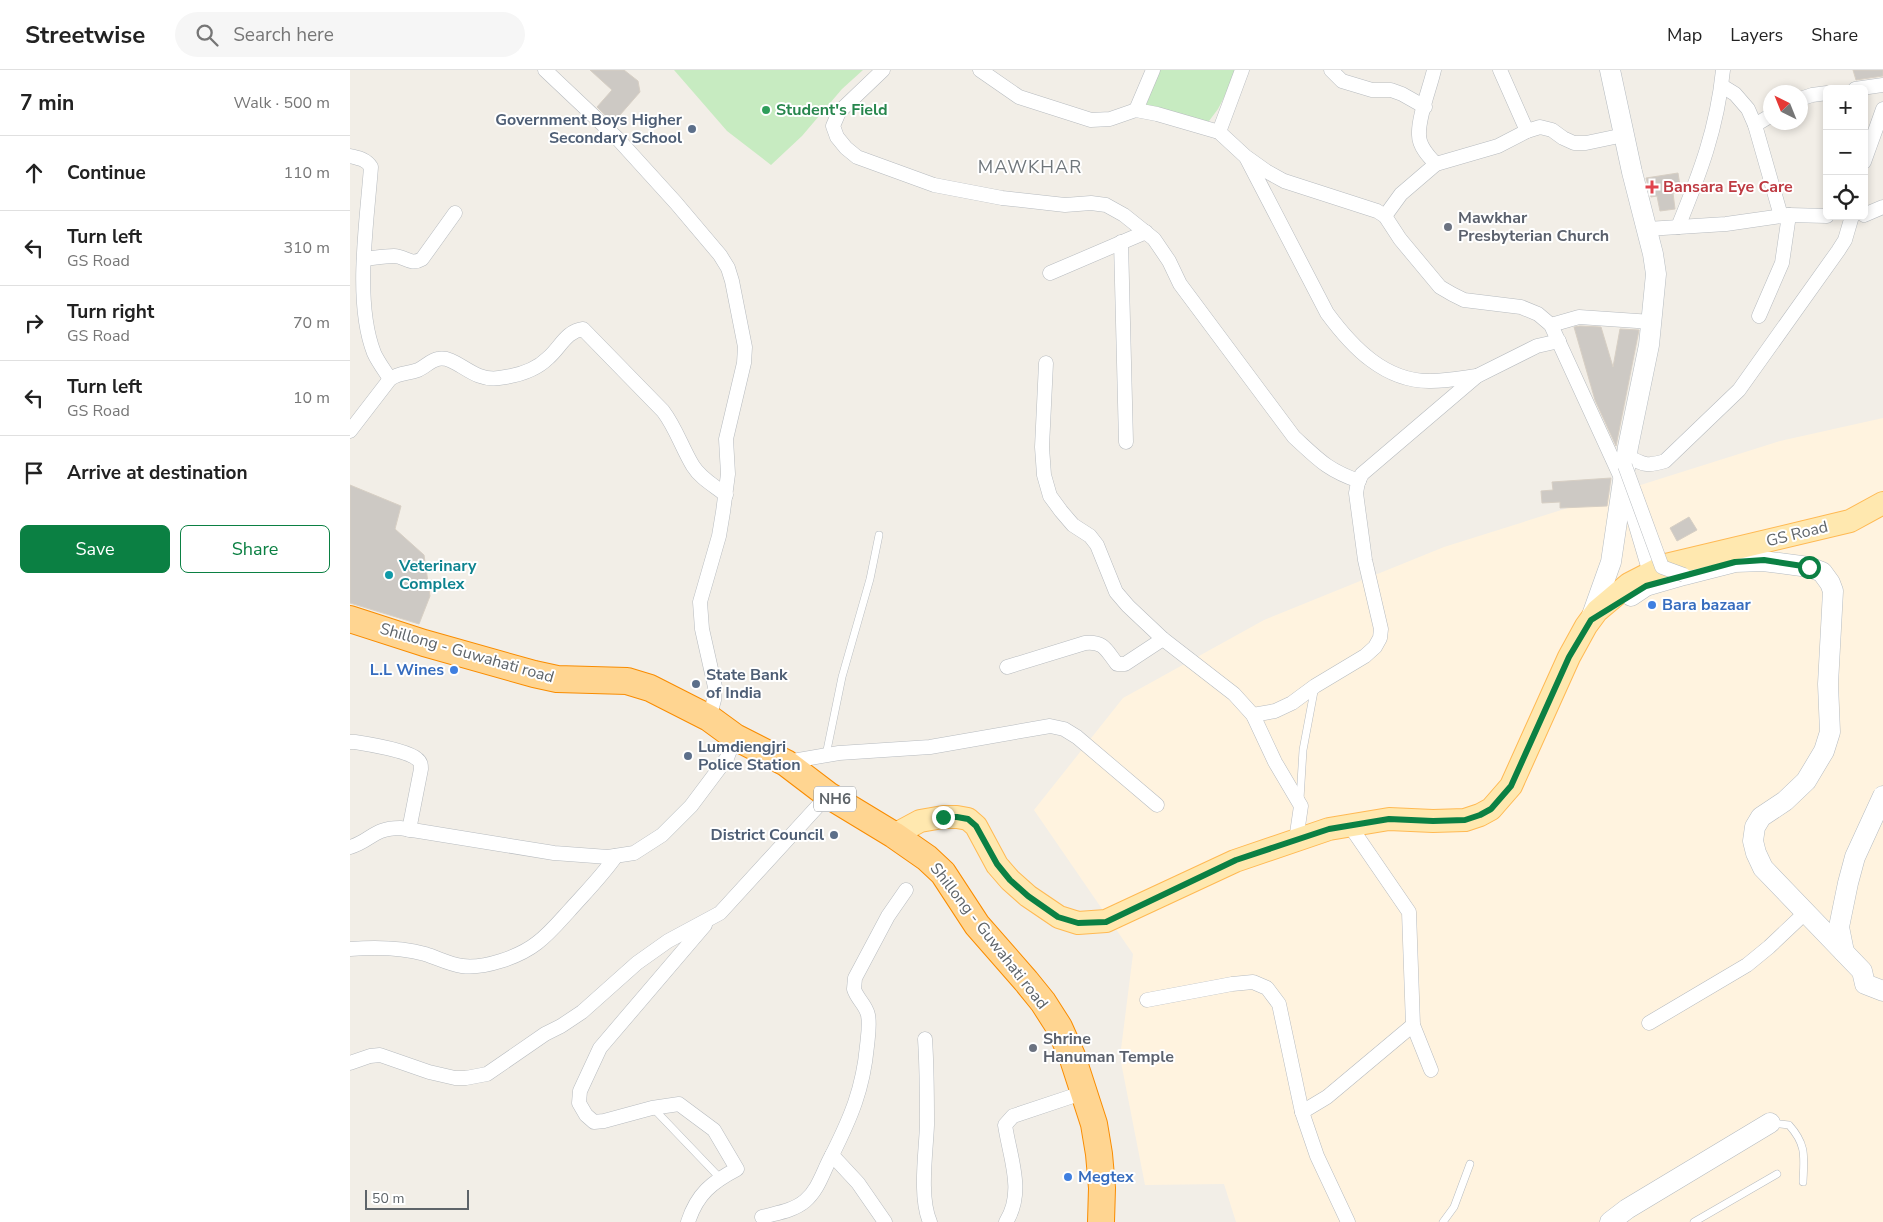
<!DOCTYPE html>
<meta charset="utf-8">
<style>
body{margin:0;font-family:"Nunito Sans",sans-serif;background:#f6f6f6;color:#222}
.controls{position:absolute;right:15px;top:15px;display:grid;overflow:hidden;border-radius:8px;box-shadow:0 2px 8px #0003}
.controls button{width:45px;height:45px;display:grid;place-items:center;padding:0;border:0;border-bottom:1px solid #e0e0e0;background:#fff;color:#222;font:25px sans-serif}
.compass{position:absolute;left:1413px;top:15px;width:45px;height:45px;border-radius:50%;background:#fff;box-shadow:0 2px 8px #0003;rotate:317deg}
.scale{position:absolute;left:15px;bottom:12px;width:104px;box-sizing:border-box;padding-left:5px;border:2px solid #5e6469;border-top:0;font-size:14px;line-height:18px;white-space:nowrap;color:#5e6469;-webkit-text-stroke:4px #fff;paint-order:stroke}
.stop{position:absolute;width:15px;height:15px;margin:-11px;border:4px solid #0b8043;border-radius:50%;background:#fff}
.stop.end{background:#0b8043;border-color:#fff;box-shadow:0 1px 5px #0008}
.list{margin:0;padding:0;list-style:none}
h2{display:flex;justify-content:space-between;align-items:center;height:65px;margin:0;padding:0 20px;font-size:21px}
h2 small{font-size:16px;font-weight:400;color:#767676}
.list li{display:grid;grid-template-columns:32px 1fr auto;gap:15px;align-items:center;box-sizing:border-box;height:75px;padding:0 20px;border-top:1px solid #e0e0e0}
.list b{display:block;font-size:19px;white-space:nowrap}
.list p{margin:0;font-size:16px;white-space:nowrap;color:#767676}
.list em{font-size:16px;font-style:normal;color:#767676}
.actions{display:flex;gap:10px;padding:15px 20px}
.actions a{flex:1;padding:11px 0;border:1px solid #0b8043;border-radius:8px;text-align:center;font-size:18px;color:#0b8043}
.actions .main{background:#0b8043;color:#fff}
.icon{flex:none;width:28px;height:28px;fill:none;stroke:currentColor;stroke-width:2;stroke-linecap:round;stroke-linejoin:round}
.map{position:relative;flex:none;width:1533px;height:1152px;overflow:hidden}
header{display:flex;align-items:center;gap:30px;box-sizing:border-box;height:70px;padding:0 25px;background:#fff;border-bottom:1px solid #e0e0e0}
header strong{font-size:24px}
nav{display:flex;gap:28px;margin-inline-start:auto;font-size:18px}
.search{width:350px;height:45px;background:#f6f6f6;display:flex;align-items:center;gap:12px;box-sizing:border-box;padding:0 18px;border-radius:28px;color:#767676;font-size:19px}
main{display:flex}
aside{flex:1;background:#fff}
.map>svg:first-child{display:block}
.commercial{fill:#fff3df}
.green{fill:#c7ebc1}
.building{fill:#cdc9c4;stroke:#d7cfc4}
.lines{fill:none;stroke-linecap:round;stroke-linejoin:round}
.lane-casing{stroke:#b7bbbf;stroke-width:8}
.street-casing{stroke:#b7bbbf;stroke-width:15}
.secondary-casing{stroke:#b5bbc0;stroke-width:21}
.primary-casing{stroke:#ffb953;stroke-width:24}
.highway-casing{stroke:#f98c00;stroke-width:28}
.lane{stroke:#fff;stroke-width:7}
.street{stroke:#fff;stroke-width:14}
.secondary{stroke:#fff;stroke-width:20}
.primary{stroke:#ffe8af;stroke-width:22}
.highway{stroke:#ffd591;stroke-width:26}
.street-bridge-casing{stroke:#b7bbbf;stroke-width:15;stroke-linecap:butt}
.street-bridge{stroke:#fff;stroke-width:14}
.route{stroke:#0b8043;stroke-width:6}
.leisure-dot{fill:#2e9e5b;stroke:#fff;stroke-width:2}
.service-dot{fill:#5c6f8a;stroke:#fff;stroke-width:2}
.health-dot{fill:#e0444e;stroke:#fff;stroke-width:2}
.worship-dot{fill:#6b7280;stroke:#fff;stroke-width:2}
.culture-dot{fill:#0f9aa8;stroke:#fff;stroke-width:2}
.shop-dot{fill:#3f7fe0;stroke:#fff;stroke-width:2}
.labels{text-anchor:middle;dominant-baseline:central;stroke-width:4;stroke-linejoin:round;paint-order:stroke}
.shield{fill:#fff;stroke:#8e9296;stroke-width:1}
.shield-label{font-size:15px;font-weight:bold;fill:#5e6469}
.leisure-label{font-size:16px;font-weight:bold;fill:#27864d;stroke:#fff;text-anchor:start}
.service-label{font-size:16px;font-weight:bold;fill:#4e5e75;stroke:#fff;text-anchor:end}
.health-label{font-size:16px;font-weight:bold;fill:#be3a42;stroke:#fff;text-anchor:start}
.worship-label{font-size:16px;font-weight:bold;fill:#5b616d;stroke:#fff;text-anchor:start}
.street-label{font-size:16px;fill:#5e6469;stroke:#fff}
.culture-label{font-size:16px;font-weight:bold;fill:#0d838f;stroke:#fff;text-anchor:start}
.shop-label{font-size:16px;font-weight:bold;fill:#366cbe;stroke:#fff;text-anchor:start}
.neighbourhood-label{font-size:18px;letter-spacing:1px;fill:#6f767b;stroke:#fff}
</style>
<header>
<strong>Streetwise</strong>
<div class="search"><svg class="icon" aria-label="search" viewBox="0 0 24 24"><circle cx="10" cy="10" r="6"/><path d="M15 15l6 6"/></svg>Search here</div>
<nav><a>Map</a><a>Layers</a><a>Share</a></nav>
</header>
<main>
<aside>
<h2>7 min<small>Walk · 500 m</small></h2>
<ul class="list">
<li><svg class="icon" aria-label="ahead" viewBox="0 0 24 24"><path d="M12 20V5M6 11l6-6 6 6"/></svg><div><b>Continue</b></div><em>110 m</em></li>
<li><svg class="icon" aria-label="left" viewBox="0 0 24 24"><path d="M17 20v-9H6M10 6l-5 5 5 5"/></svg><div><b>Turn left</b><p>GS Road</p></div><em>310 m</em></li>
<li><svg class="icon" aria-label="right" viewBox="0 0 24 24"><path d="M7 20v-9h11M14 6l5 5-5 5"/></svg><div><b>Turn right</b><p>GS Road</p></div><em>70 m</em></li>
<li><svg class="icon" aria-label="left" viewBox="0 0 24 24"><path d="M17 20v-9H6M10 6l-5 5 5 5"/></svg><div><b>Turn left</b><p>GS Road</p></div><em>10 m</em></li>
<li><svg class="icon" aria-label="arrive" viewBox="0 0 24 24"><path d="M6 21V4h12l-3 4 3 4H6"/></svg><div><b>Arrive at destination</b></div></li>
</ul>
<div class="actions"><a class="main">Save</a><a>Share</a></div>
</aside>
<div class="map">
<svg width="1533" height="1152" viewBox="0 0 1533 1152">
<rect width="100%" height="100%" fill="#f2eee7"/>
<!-- commercial -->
<path class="commercial" d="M 1533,348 L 1533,1152 L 886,1152 L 874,1114 L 795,1115 L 770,987 L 783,884 L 684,740 L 773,628 L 914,550 L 1094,477 L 1430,371 Z"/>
<!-- green -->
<g class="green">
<path d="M 324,0 L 513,0 L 492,19 L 452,66 L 421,95 L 377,61 Z"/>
<path d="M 810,0 L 888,0 L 868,39 L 856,55 L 790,37 L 799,24 Z"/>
</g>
<!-- building -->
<g class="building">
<path d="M 240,0 L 274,0 L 288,11 L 290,22 L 263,53 L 247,37 L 262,20 Z"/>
<path d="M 1503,0 L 1533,0 L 1533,6 L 1506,10 Z"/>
<path d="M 1328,103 L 1331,122 L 1323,123 L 1325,139 L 1310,141 L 1307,126 L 1301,127 L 1296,108 Z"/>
<path d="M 1230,256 L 1251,257 L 1263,297 L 1270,259 L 1289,260 L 1266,376 L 1245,330 L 1224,257 Z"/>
<path d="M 1261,408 L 1257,436 L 1210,438 L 1210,432 L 1192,433 L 1191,421 L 1203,420 L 1202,412 Z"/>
<path d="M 0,415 L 51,436 L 45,459 L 74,485 L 80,526 L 69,554 L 0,533 Z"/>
<path d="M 1339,447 L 1347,460 L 1327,471 L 1320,458 Z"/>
</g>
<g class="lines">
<defs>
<g id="lane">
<path d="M 476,685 L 492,607 L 520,509 L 529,465"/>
<path d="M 950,729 L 953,680 L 965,616"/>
<path d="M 303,1038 L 370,1108"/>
<path d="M 1421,1053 L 1439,1055 C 1457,1075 1454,1087 1453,1112"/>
<path d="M 1093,1152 L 1104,1137 L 1120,1094"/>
<path d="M 1344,1152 L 1427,1104"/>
</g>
<g id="street">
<path d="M 195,0 L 267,68 L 326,133 L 370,185 L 378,198 L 382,211 L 395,277 L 394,293 L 376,369 L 378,404 L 373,442 L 369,466 L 350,532 L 352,559 L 365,617 L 364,630 L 359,648"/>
<path d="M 533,0 L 489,42 L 483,56 L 487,67 L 496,78 L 507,87 L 584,115 L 652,128 L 715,135 L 741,133 L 756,135 L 774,145 L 804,169 L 819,191 L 830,214 L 944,367 C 968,389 977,400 1009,411"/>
<path d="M 630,0 L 669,27 L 741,50 L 760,49 L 786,40 L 807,44 L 869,62 L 895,86 L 916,101 L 934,111 L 1027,141 L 1035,146 L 1050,169 L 1090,217 L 1102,224 L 1114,230 L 1171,237 L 1188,244 L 1201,255 L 1273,412 L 1300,503"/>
<path d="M 981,0 L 992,11 L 1022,20 L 1041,20 L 1052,24 L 1075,37"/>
<path d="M 1084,0 C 1080,18 1068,47 1069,65 C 1069,76 1078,86 1086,94"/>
<path d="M 1150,0 L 1177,61"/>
<path d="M 1372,16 L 1385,24 L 1398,39 L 1405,55 L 1431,146"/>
<path d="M 1505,19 L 1533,15"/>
<path d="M 1450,29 L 1462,25 L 1477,23"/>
<path d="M 786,40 L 803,0"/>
<path d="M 1405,55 L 1420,46"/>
<path d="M 869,62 L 892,0"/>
<path d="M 0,86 C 8,88 16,89 21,97 C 17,152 4,232 24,283 C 28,292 35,301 40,309"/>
<path d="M 897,89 L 977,243 C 1002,277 1035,312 1081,311 C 1096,311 1112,308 1127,306"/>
<path d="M 1514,92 L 1533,39"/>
<path d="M 1514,145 L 1533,137"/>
<path d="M 1035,146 L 1051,124 L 1086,94 L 1148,76 L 1177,61 L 1190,57 L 1202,60 L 1213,68 L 1224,73 L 1236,73 L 1274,65"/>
<path d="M 1328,157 C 1350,103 1367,59 1373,0"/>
<path d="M 1297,159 L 1376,154 L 1439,145 L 1477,146"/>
<path d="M 771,172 L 776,372"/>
<path d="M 14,189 C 24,188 34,186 44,186 C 55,186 60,196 72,189 L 105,143"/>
<path d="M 700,203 L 796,162"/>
<path d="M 1409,246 L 1432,193 L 1439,145"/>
<path d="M 1201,255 L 1229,247 L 1302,252"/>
<path d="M 696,293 L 692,377 L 694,405 L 700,426 L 711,441 L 723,455 L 740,466 L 747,475 L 766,522 L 778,536 L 813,569 L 884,624 L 903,645 L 925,692 L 951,736 L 946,770"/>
<path d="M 0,361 L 40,309 C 50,302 58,304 68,300 C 75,297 81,290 88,289 C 107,285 121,312 149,308 C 166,306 186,300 198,288 C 210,278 216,261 233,259 L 313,341 C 326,358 332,378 343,396 C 351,409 365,416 376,425"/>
<path d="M 1277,386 C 1292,394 1297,397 1315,391 L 1389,320 L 1488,181 L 1495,170 L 1502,146"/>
<path d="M 657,597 L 735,573 C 754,571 756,580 767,594 L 775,594 L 813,569"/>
<path d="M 903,645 L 925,641 L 942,633 L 965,616 L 1015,586 L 1025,577 L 1030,568 L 1031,559 L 1015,490 L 1006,423 L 1008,412 L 1012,404 L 1127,306 L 1187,276 L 1209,271"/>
<path d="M 0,672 L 5,672 C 18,674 58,681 67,689 C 71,692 71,695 71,699 L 59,760"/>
<path d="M 437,692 L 489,683 L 580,677 L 700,656 L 714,659 L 727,667 L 807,735"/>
<path d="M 1000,756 L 1059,842 L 1063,955 L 1081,1000"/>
<path d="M 0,777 C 21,771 23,758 50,758 L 204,783 L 258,787 L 284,783 L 312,765 L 341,736 L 377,688 L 385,667"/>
<path d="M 0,879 C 26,877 50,877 75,884 C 88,888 99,894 112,896 C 134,899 169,887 187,873 C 199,864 209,852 219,841 C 235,823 252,806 266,786"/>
<path d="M 797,930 L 882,914 L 903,912 L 917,918 L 929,934 L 952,1042 L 967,1086 L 998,1152"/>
<path d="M 1299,953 L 1397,895 L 1419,877 L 1456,842"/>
<path d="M 575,969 C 577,998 577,1027 577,1055 C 576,1082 569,1127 580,1152"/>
<path d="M 0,993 L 20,986 L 30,985 L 79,1002 L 105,1008 L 116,1008 L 137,1004 L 195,964 L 211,956 L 232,942 L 287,893 L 318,871 L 370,843 L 478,725"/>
<path d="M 952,1042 L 977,1027 L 1063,955"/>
<path d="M 482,1085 L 508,1113 L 535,1152"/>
<path d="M 412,1147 C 426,1143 443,1141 455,1131 C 469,1119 473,1101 482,1085 C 501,1047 513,1019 517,976 C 518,966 520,955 518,945 C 516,935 507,929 504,919 L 505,908 L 538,846 L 556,820"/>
<path d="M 338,1152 C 347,1124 362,1112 387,1099 L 364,1060 L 329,1034 L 302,1038 L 254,1051 L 244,1052 L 236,1045 L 229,1033 L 230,1021 L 250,978 L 355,855"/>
<path d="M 656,1152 C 675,1122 660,1088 655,1055 L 663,1046 L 735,1022"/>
</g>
<g id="secondary">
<path d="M 1281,526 L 1296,516 L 1334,505 L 1385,492 L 1413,491 L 1459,497 L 1472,502 L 1480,513 L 1483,521 L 1478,614 L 1480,662 L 1474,681 L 1456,711 L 1435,731 L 1411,747 L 1405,757 L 1403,771 L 1406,783 L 1413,798 L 1512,901 L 1515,914 L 1533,921"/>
<path d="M 1241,548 L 1261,492 L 1278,377 L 1299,275 L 1306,204 L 1303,184 L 1282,102 L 1260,0"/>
<path d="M 1494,882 L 1489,857 L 1498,813 L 1505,787 L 1533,726"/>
<path d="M 1260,1152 L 1277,1139 L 1420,1053"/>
</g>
<path id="primary" d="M 544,765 L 570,751 L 593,747 L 607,747 L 618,749 L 626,756 L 647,795 L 660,810 L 678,826 L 709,847 L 728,853 L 756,851 L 885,791 L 979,759 L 1039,749 L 1083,751 L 1115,750 L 1130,745 L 1141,739 L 1161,716 L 1219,587 L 1236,556 L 1247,541 L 1279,514 L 1316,495 L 1500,451 L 1533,433"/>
<path id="highway" d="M 0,549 L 74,573 L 184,604 L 207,609 L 277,611 L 300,618 L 359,648 L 385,667 L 436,693 L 478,725 L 544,765 L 577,788 L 593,803 L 627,855 L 676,911 L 693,932 L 709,957 L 722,986 L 744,1054 L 749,1084 L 752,1118 L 751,1152"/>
</defs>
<!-- lane casing -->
<use href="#lane" class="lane-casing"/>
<!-- street casing -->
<use href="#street" class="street-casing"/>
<!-- secondary casing -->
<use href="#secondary" class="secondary-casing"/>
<!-- primary casing -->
<use href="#primary" class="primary-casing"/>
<!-- highway casing -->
<use href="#highway" class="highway-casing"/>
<!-- lane -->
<use href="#lane" class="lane"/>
<!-- street -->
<use href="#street" class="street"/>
<!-- secondary -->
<use href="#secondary" class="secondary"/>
<!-- primary -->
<use href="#primary" class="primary"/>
<!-- highway -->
<use href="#highway" class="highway"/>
<defs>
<path id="street-bridge" d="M 1275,396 L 1312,497 L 1334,505"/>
</defs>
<!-- street-bridge casing -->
<use href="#street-bridge" class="street-bridge-casing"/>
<!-- street-bridge -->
<use href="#street-bridge" class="street-bridge"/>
</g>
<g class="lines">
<!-- route -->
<path class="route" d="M 593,747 L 607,747 L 618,749 L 626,756 L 647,794 L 660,810 L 678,826 L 708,847 L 728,853 L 756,852 L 886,790 L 979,759 L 1039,749 L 1083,751 L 1115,750 L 1130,745 L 1141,739 L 1161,716 L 1219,587 L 1241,550 L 1296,516 L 1385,492 L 1414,490 L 1459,497"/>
</g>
<!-- markers -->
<circle class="leisure-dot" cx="416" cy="40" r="5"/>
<g class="service-dot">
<circle cx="342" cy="59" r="5"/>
<circle cx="346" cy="614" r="5"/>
<circle cx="338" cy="686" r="5"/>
<circle cx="484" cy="765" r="5"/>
</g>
<path class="health-dot" d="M1299.5 109.5h5v5h5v5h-5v5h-5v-5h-5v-5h5z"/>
<g class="worship-dot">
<circle cx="1098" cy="157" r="5"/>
<circle cx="683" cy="978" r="5"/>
</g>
<circle class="culture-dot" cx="39" cy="505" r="5"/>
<g class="shop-dot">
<circle cx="1302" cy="535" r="5"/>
<circle cx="104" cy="600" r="5"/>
<circle cx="718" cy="1107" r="5"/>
</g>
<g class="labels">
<!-- shield labels -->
<rect class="shield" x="464" y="716.5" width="42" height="25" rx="4"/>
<g class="shield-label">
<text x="485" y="729">NH6</text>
</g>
<!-- leisure labels -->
<g class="leisure-label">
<text x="426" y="40">Student's Field</text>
</g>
<!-- service labels -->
<g class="service-label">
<text x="332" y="50">Government Boys Higher<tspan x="332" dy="18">Secondary School</tspan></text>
<text x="356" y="605" text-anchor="start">State Bank<tspan x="356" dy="18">of India</tspan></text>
<text x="348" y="677" text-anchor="start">Lumdiengjri<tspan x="348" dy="18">Police Station</tspan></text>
<text x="474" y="765">District Council</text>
</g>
<!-- health labels -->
<g class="health-label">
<text x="1313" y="117">Bansara Eye Care</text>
</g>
<!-- worship labels -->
<g class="worship-label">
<text x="1108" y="148">Mawkhar<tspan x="1108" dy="18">Presbyterian Church</tspan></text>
<text x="693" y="969">Shrine<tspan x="693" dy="18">Hanuman Temple</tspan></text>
</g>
<!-- street labels -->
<g class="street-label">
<text transform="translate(1447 464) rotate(-14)">GS Road</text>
<text transform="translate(117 583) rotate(16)">Shillong - Guwahati road</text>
<text transform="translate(639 866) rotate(52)">Shillong - Guwahati road</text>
</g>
<!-- culture labels -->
<g class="culture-label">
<text x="49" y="496">Veterinary<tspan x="49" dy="18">Complex</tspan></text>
</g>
<!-- shop labels -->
<g class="shop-label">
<text x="1312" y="535">Bara bazaar</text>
<text x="94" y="600" text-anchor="end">L.L Wines</text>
<text x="728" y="1107">Megtex</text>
</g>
<!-- neighbourhood labels -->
<g class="neighbourhood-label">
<text x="680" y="97">MAWKHAR</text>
</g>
</g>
</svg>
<div class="controls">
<button>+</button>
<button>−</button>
<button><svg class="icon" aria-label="locate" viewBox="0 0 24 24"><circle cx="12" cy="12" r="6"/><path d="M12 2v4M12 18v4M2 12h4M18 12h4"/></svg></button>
</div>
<svg class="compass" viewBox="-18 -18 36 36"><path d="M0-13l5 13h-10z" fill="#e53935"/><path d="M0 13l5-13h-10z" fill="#767676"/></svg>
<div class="scale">50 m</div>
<div class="stop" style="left:1459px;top:497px"></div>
<div class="stop end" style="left:593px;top:747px"></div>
</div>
</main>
